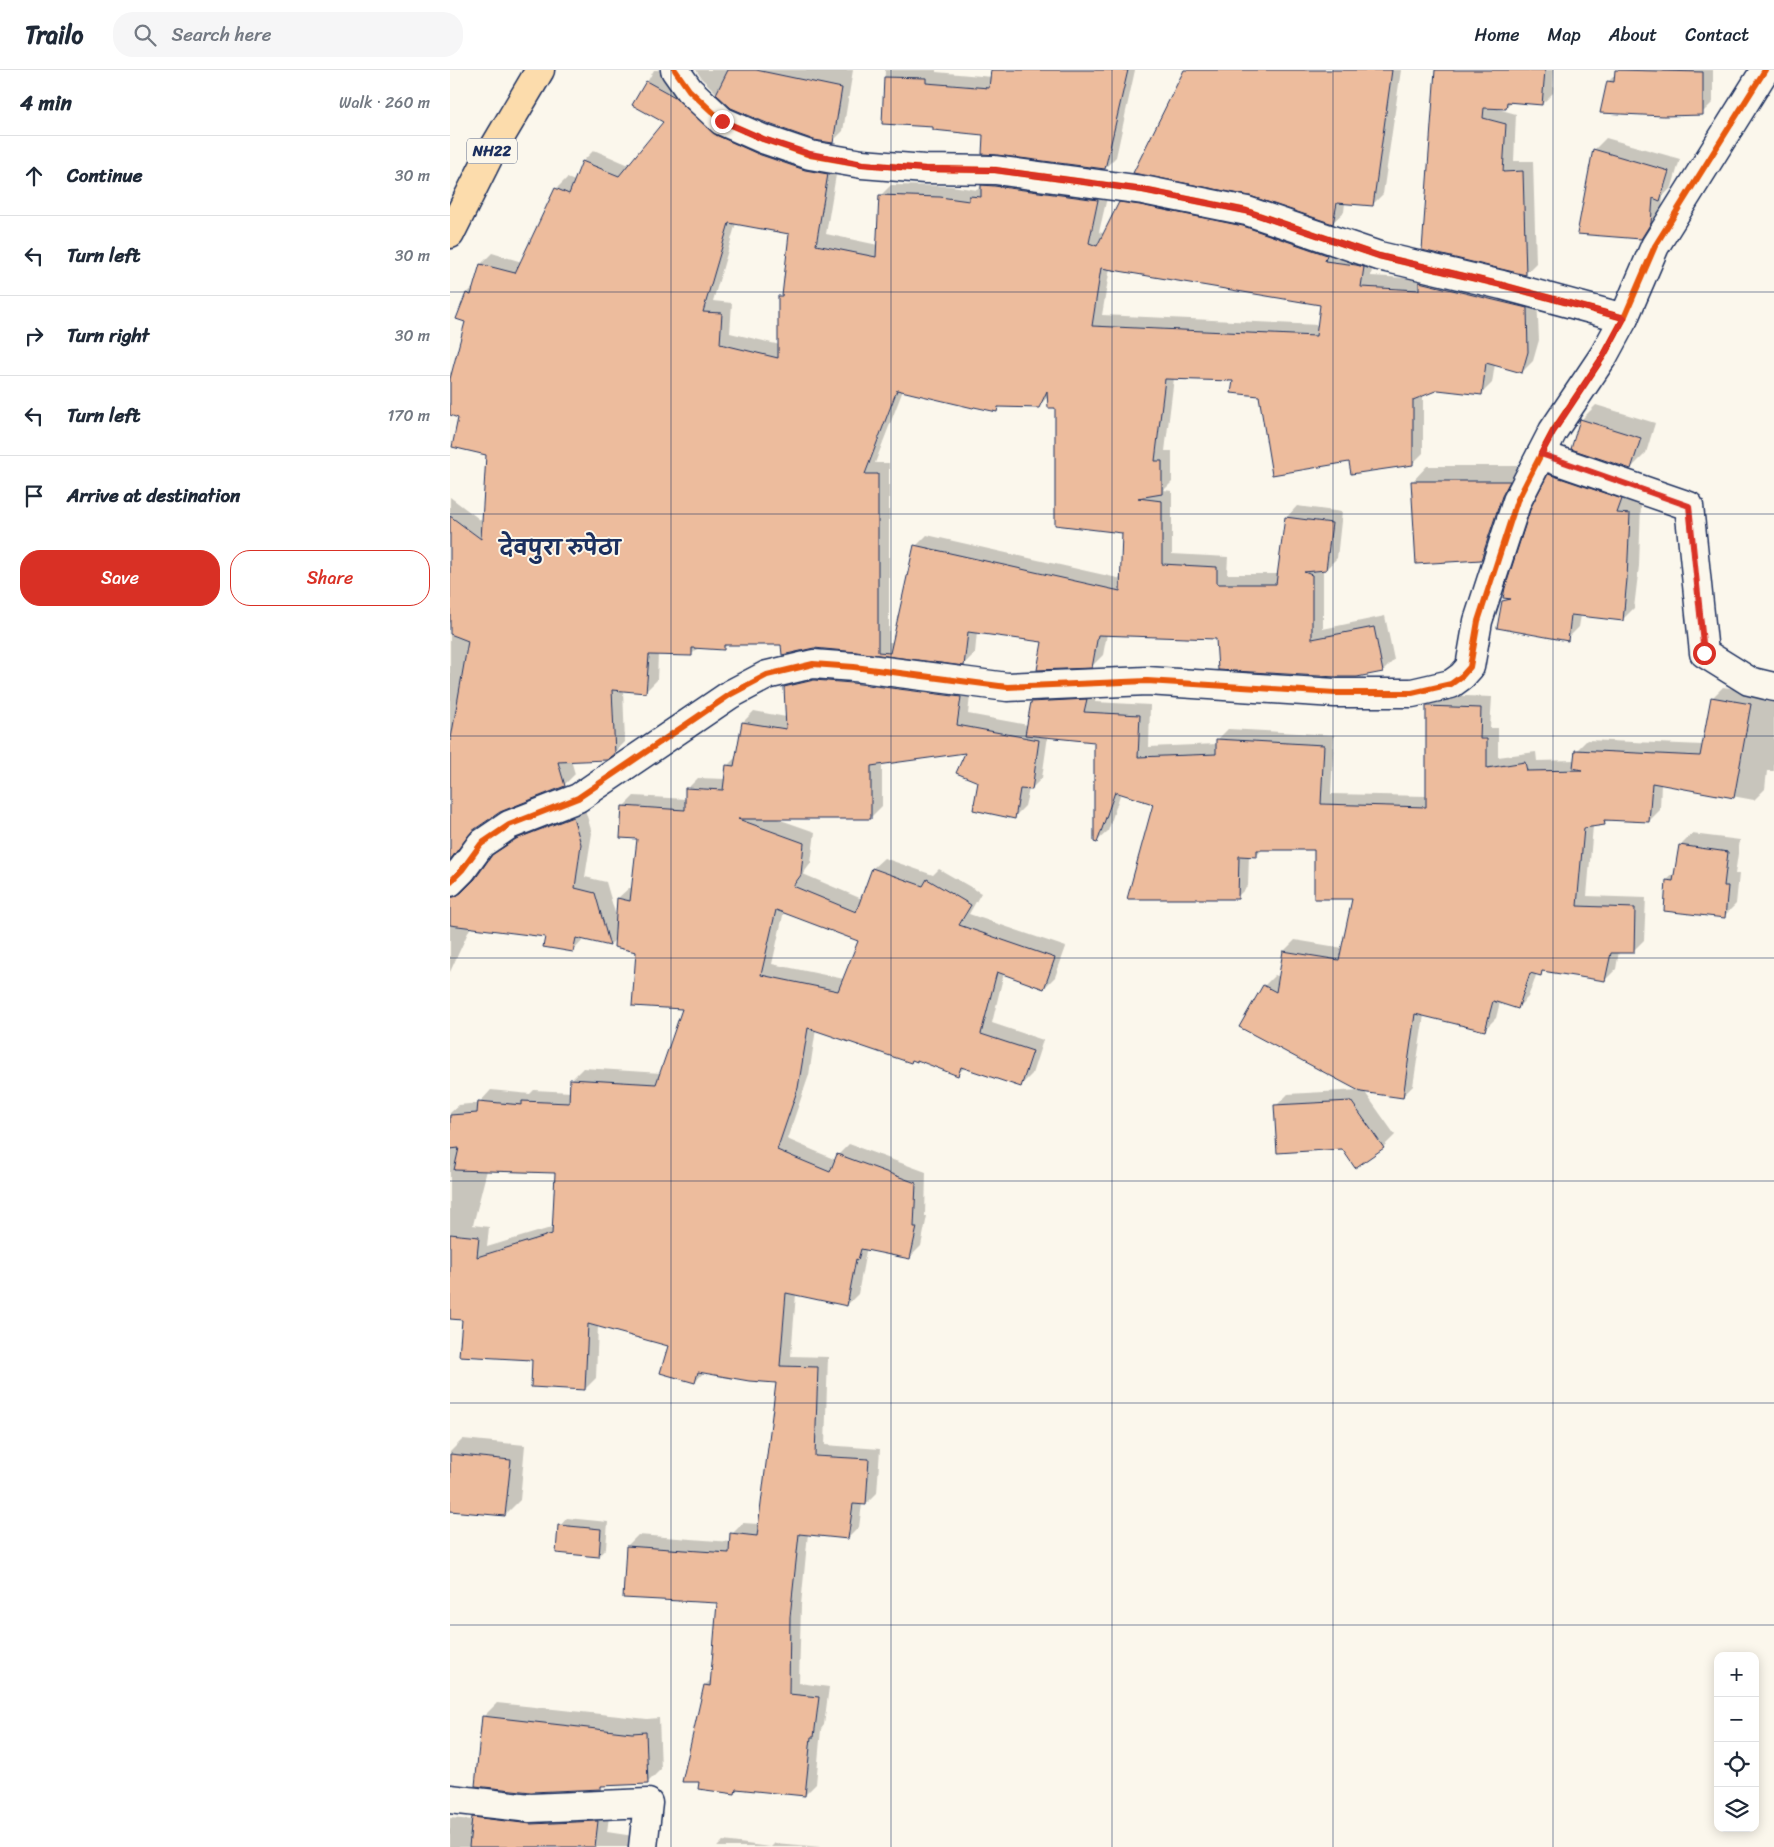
<!DOCTYPE html>
<meta charset="utf-8">
<style>
body{margin:0;font-family:Sriracha,"Playpen Sans Deva",sans-serif;background:#f6f6f7;color:#1f2937}
.controls{position:absolute;right:15px;bottom:15px;display:grid;overflow:hidden;border-radius:10px;box-shadow:0 2px 12px #0003}
.controls button{width:45px;height:45px;display:grid;place-items:center;padding:0;border:0;border-bottom:1px solid #e0e1e3;background:#fff;color:#1f2937;font:25px sans-serif}
.stop{position:absolute;width:15px;height:15px;margin:-11px;border:4px solid #d93025;border-radius:50%;background:#fff}
.stop.end{background:#d93025;border-color:#fff;box-shadow:0 1px 5px #0008}
.list{margin:0;padding:0;list-style:none}
h2{display:flex;justify-content:space-between;align-items:center;height:65px;margin:0;padding:0 20px;font-size:21px}
h2 small{font-size:16px;font-weight:400;color:#747a83}
.list li{display:grid;grid-template-columns:32px 1fr auto;gap:15px;align-items:center;box-sizing:border-box;height:80px;padding:0 20px;border-top:1px solid #e0e1e3}
.list b{display:block;font-size:19px;white-space:nowrap}
.list em{font-size:16px;font-style:normal;color:#747a83}
.actions{display:flex;gap:10px;padding:15px 20px}
.actions a{flex:1;padding:11px 0;border:1px solid #d93025;border-radius:20px;text-align:center;font-size:18px;color:#d93025}
.actions .main{background:#d93025;color:#fff}
.icon{flex:none;width:28px;height:28px;fill:none;stroke:currentColor;stroke-width:2;stroke-linecap:round;stroke-linejoin:round}
.map{position:relative;flex:none;width:1324px;height:1777px;overflow:hidden}
header{display:flex;align-items:center;gap:30px;box-sizing:border-box;height:70px;padding:0 25px;background:#fff;border-bottom:1px solid #e0e1e3}
header strong{font-size:24px}
nav{display:flex;gap:28px;margin-inline-start:auto;font-size:18px}
.search{width:350px;height:45px;background:#f6f6f7;display:flex;align-items:center;gap:12px;box-sizing:border-box;padding:0 18px;border-radius:20px;color:#747a83;font-size:19px}
main{display:flex}
aside{flex:1;background:#fff}
.map>svg:first-child{display:block}
.shadow{fill:#0003;fill-rule:evenodd}
.building{fill:#edbc9d;stroke:#1b2f5e;fill-rule:evenodd}
.lines{fill:none;stroke-linecap:round;stroke-linejoin:round}
.street-casing{stroke:#1b2f5e;stroke-width:31}
.primary-casing{stroke:#1b2f5e;stroke-width:31}
.street{stroke:#fbf7ec;stroke-width:28}
.primary{stroke:#fcdcac;stroke-width:28}
.cycleway-casing{stroke:#fbf7ec;stroke-width:9}
.cycleway{stroke:#e8590c;stroke-width:6}
.route{stroke:#d93025;stroke-width:6}
.grid{fill:none;stroke:#1b2f5e;stroke-width:1;stroke-opacity:0.55}
.labels{text-anchor:middle;dominant-baseline:central;stroke-width:4;stroke-linejoin:round;paint-order:stroke}
.shield{fill:#fbf7ec;stroke:#5e6b89;stroke-width:1}
.shield-label{font-size:15px;font-weight:bold;fill:#1b2f5e}
.district-label{font-size:21px;font-weight:bold;fill:#1b2f5e;stroke:#fbf7ec}
</style>
<header>
<strong>Trailo</strong>
<div class="search"><svg class="icon" aria-label="search" viewBox="0 0 24 24"><circle cx="10" cy="10" r="6"/><path d="M15 15l6 6"/></svg>Search here</div>
<nav><a>Home</a><a>Map</a><a>About</a><a>Contact</a></nav>
</header>
<main>
<aside>
<h2>4 min<small>Walk · 260 m</small></h2>
<ul class="list">
<li><svg class="icon" aria-label="ahead" viewBox="0 0 24 24"><path d="M12 20V5M6 11l6-6 6 6"/></svg><div><b>Continue</b></div><em>30 m</em></li>
<li><svg class="icon" aria-label="left" viewBox="0 0 24 24"><path d="M17 20v-9H6M10 6l-5 5 5 5"/></svg><div><b>Turn left</b></div><em>30 m</em></li>
<li><svg class="icon" aria-label="right" viewBox="0 0 24 24"><path d="M7 20v-9h11M14 6l5 5-5 5"/></svg><div><b>Turn right</b></div><em>30 m</em></li>
<li><svg class="icon" aria-label="left" viewBox="0 0 24 24"><path d="M17 20v-9H6M10 6l-5 5 5 5"/></svg><div><b>Turn left</b></div><em>170 m</em></li>
<li><svg class="icon" aria-label="arrive" viewBox="0 0 24 24"><path d="M6 21V4h12l-3 4 3 4H6"/></svg><div><b>Arrive at destination</b></div></li>
</ul>
<div class="actions"><a class="main">Save</a><a>Share</a></div>
</aside>
<div class="map">
<svg width="1324" height="1777" viewBox="0 0 1324 1777">
<rect width="100%" height="100%" fill="#fbf7ec"/>
<filter id="ink" filterUnits="userSpaceOnUse"><feTurbulence type="fractalNoise" baseFrequency=".02" numOctaves="2"/><feDisplacementMap in="SourceGraphic" scale="10" xChannelSelector="R" yChannelSelector="G"/><feConvolveMatrix kernelMatrix="1 2 1 2 8 2 1 2 1" color-interpolation-filters="sRGB"/></filter>
<g filter="url(#ink)">
<!-- shadow -->
<g class="shadow">
<path d="M 204,0 L 224,0 L 239,20 L 388,93 L 376,164 L 428,175 L 430,126 L 441,115 L 502,116 L 527,120 L 543,105 L 659,119 L 649,162 L 655,164 L 670,133 L 681,122 L 924,186 L 921,206 L 974,209 L 1087,227 L 1089,270 L 1083,291 L 1072,302 L 1045,294 L 1042,313 L 1031,324 L 987,318 L 973,324 L 973,383 L 962,394 L 900,390 L 810,325 L 784,310 L 724,308 L 715,381 L 722,381 L 722,412 L 714,420 L 722,421 L 722,484 L 778,487 L 777,504 L 829,504 L 836,448 L 847,436 L 892,442 L 887,488 L 876,499 L 873,499 L 873,559 L 935,546 L 944,590 L 933,601 L 767,568 L 657,564 L 653,585 L 642,596 L 593,571 L 527,562 L 525,583 L 514,594 L 406,580 L 333,574 L 278,574 L 273,579 L 249,577 L 241,585 L 208,584 L 207,610 L 196,621 L 173,620 L 175,672 L 164,683 L 121,690 L 125,704 L 114,715 L 53,739 L 26,757 L 0,790 L 0,427 L 33,452 L 37,384 L 10,347 L 0,344 L 0,303 L 4,299 L 17,251 L 17,223 L 25,216 L 31,194 L 42,183 L 72,192 L 106,119 L 117,108 L 125,111 L 133,91 L 144,80 L 179,95 L 215,52 L 184,35 ZM 286,153 L 341,163 L 334,222 L 330,227 L 330,275 L 280,263 L 282,233 L 263,231 ZM 660,198 L 871,233 L 869,255 L 652,245 ZM 453,320 L 546,341 L 551,336 L 588,336 L 599,326 L 607,337 L 674,462 L 672,509 L 477,465 L 466,476 L 444,572 L 439,572 L 439,393 L 425,393 Z"/>
<path d="M 246,0 L 403,0 L 393,61 L 382,72 L 281,37 L 252,9 Z"/>
<path d="M 435,0 L 486,0 L 486,2 L 565,9 L 569,0 L 685,0 L 666,87 L 655,98 L 534,64 L 485,55 L 433,53 Z"/>
<path d="M 736,0 L 951,0 L 933,124 L 922,135 L 895,133 L 894,142 L 883,152 Z"/>
<path d="M 986,0 L 1104,0 L 1103,23 L 1092,34 L 1062,32 L 1056,38 L 1048,39 L 1066,44 L 1064,91 L 1083,91 L 1086,193 L 1075,204 Z"/>
<path d="M 1166,0 L 1263,0 L 1263,32 L 1252,43 L 1158,12 L 1166,4 Z"/>
<path d="M 1156,68 L 1230,89 L 1222,117 L 1213,126 L 1212,140 L 1202,156 L 1190,168 L 1144,80 Z"/>
<path d="M 1146,335 L 1205,353 L 1196,383 L 1181,398 L 1131,350 Z"/>
<path d="M 1112,393 L 1183,417 L 1179,432 L 1191,432 L 1189,496 L 1184,538 L 1172,550 L 1131,545 L 1129,557 L 1117,569 L 1054,532 L 1058,528 L 1099,405 Z"/>
<path d="M 977,396 L 1074,396 L 1047,473 L 1031,489 L 962,412 Z"/>
<path d="M 346,606 L 521,616 L 518,644 L 578,655 L 582,632 L 594,621 L 647,619 L 645,632 L 700,635 L 699,677 L 767,674 L 767,670 L 778,659 L 884,665 L 881,724 L 977,726 L 977,636 L 988,625 L 1042,627 L 1040,658 L 1048,658 L 1048,687 L 1086,682 L 1087,691 L 1125,690 L 1126,681 L 1137,670 L 1253,675 L 1262,628 L 1273,617 L 1324,625 L 1324,701 L 1317,701 L 1315,719 L 1304,730 L 1211,713 L 1210,740 L 1199,751 L 1159,749 L 1154,754 L 1143,756 L 1137,826 L 1196,828 L 1194,870 L 1183,881 L 1169,881 L 1166,899 L 1155,910 L 1094,900 L 1090,904 L 1087,903 L 1078,927 L 1067,938 L 1050,932 L 1046,948 L 1035,959 L 974,945 L 963,1016 L 952,1027 L 914,1021 L 945,1065 L 933,1077 L 893,1078 L 826,1036 L 838,1024 L 910,1020 L 814,916 L 825,905 L 830,907 L 834,881 L 845,870 L 893,878 L 903,827 L 865,779 L 813,779 L 806,786 L 799,785 L 798,816 L 787,827 L 705,733 L 671,722 L 658,761 L 646,772 L 645,671 L 598,666 L 592,708 L 581,719 L 579,719 L 575,736 L 564,747 L 530,711 L 517,681 L 432,693 L 432,736 L 421,747 L 325,748 L 365,762 L 361,793 L 353,804 L 412,829 L 423,798 L 434,788 L 483,805 L 489,799 L 531,823 L 519,844 L 616,877 L 605,907 L 594,918 L 554,903 L 542,953 L 593,970 L 582,1004 L 571,1015 L 515,997 L 508,1004 L 468,989 L 366,959 L 359,1005 L 337,1069 L 386,1090 L 388,1085 L 399,1074 L 476,1102 L 475,1146 L 477,1146 L 471,1176 L 460,1187 L 418,1179 L 416,1181 L 408,1224 L 397,1235 L 346,1224 L 341,1286 L 378,1287 L 375,1375 L 430,1379 L 427,1423 L 416,1434 L 412,1434 L 409,1457 L 398,1468 L 358,1463 L 351,1535 L 349,1613 L 379,1617 L 374,1655 L 371,1659 L 366,1714 L 355,1725 L 289,1718 L 284,1723 L 255,1615 L 262,1609 L 269,1532 L 177,1476 L 188,1465 L 281,1472 L 282,1464 L 293,1453 L 309,1454 L 327,1312 L 254,1302 L 245,1312 L 219,1276 L 148,1255 L 146,1308 L 135,1319 L 84,1289 L 14,1234 L 0,1232 L 0,1043 L 9,1035 L 29,1033 L 41,1020 L 80,1024 L 84,1020 L 121,1022 L 122,1009 L 133,998 L 211,1003 L 233,938 L 187,881 L 166,868 L 160,875 L 134,869 L 123,881 L 96,866 L 21,856 L 0,902 L 0,812 L 8,817 L 17,816 L 24,812 L 43,786 L 55,775 L 79,758 L 134,736 L 142,763 L 135,807 L 156,812 L 167,850 L 168,828 L 179,818 L 183,818 L 189,768 L 173,737 L 184,726 L 236,729 L 237,719 L 248,708 L 276,709 L 277,696 L 287,686 L 293,652 L 304,641 L 336,647 L 335,618 ZM 334,841 L 409,870 L 394,909 L 322,894 ZM 37,1100 L 107,1102 L 104,1157 L 37,1177 L 39,1157 L 23,1155 Z"/>
<path d="M 1242,764 L 1290,770 L 1285,804 L 1289,804 L 1286,834 L 1274,846 L 1217,810 L 1226,802 L 1230,776 Z"/>
<path d="M 13,1369 L 75,1375 L 70,1430 L 55,1445 L 0,1440 L 0,1382 Z"/>
<path d="M 117,1448 L 158,1452 L 156,1478 L 149,1486 L 110,1456 Z"/>
<path d="M 47,1633 L 197,1649 L 209,1648 L 211,1699 L 197,1713 L 154,1715 L 150,1718 L 33,1647 Z"/>
<path d="M 36,1735 L 160,1739 L 157,1762 L 190,1767 L 188,1777 L 0,1777 L 0,1748 L 23,1750 Z"/>
<path d="M 273,1771 L 321,1777 L 325,1773 L 372,1777 L 267,1777 Z"/>
</g>
<!-- building -->
<g class="building">
<path d="M 278,0 L 306,0 L 392,18 L 383,73 L 364,70 L 319,54 L 281,38 L 266,24 Z"/>
<path d="M 541,0 L 678,0 L 655,99 L 547,85 L 532,84 L 533,65 L 483,60 L 483,57 L 432,54 L 434,7 L 476,8 L 476,13 L 539,18 Z"/>
<path d="M 734,0 L 942,0 L 923,136 L 887,133 L 883,154 L 800,126 L 683,103 Z"/>
<path d="M 985,0 L 1095,0 L 1092,35 L 1057,32 L 1056,39 L 1034,38 L 1033,48 L 1056,54 L 1053,102 L 1073,101 L 1076,205 L 972,180 Z"/>
<path d="M 1165,0 L 1253,2 L 1253,45 L 1214,46 L 1150,43 L 1157,11 L 1164,12 Z"/>
<path d="M 196,11 L 225,27 L 266,65 L 308,84 L 355,100 L 378,104 L 366,175 L 426,187 L 429,125 L 490,127 L 519,131 L 519,126 L 531,127 L 531,115 L 544,116 L 648,130 L 639,173 L 647,176 L 669,132 L 690,135 L 793,156 L 877,185 L 875,191 L 906,195 L 914,197 L 911,217 L 969,220 L 969,212 L 1077,238 L 1078,282 L 1072,303 L 1036,293 L 1032,325 L 988,320 L 963,330 L 963,395 L 901,404 L 899,392 L 822,405 L 809,326 L 781,323 L 783,311 L 715,309 L 705,391 L 712,391 L 712,424 L 688,428 L 712,431 L 712,494 L 767,497 L 767,514 L 826,514 L 835,447 L 882,453 L 876,500 L 854,502 L 862,505 L 862,569 L 924,557 L 933,602 L 907,607 L 886,607 L 768,600 L 766,569 L 648,565 L 642,598 L 587,600 L 592,572 L 518,562 L 514,596 L 406,582 L 364,578 L 332,585 L 331,575 L 274,575 L 274,580 L 242,578 L 242,586 L 199,585 L 196,623 L 162,620 L 165,684 L 157,690 L 108,692 L 115,716 L 50,742 L 22,761 L 0,790 L 0,674 L 18,571 L 0,564 L 0,446 L 31,469 L 36,385 L 2,377 L 8,348 L 0,345 L 0,309 L 15,252 L 6,249 L 16,223 L 21,225 L 30,194 L 65,203 L 105,118 L 119,124 L 132,91 L 169,106 L 213,52 L 182,35 ZM 279,153 L 339,164 L 332,226 L 328,226 L 328,288 L 270,274 L 272,243 L 253,242 ZM 651,198 L 870,235 L 866,266 L 642,256 ZM 447,320 L 523,338 L 524,337 L 547,342 L 548,337 L 589,338 L 597,321 L 598,338 L 605,338 L 605,455 L 672,463 L 670,521 L 464,475 L 440,583 L 428,582 L 428,404 L 415,404 Z"/>
<path d="M 1143,79 L 1219,101 L 1210,131 L 1203,128 L 1201,153 L 1191,169 L 1127,164 Z"/>
<path d="M 1130,349 L 1191,368 L 1181,399 L 1121,379 Z"/>
<path d="M 1098,404 L 1172,429 L 1167,443 L 1180,444 L 1177,509 L 1173,551 L 1121,545 L 1118,571 L 1047,558 L 1052,531 L 1061,529 L 1053,528 L 1055,518 L 1081,437 Z"/>
<path d="M 961,411 L 1060,411 L 1052,426 L 1031,490 L 966,494 Z"/>
<path d="M 364,610 L 402,613 L 511,627 L 507,655 L 589,670 L 582,720 L 570,719 L 565,749 L 523,740 L 528,712 L 506,703 L 515,683 L 421,696 L 421,749 L 288,749 L 354,773 L 351,805 L 343,816 L 406,842 L 422,798 L 473,816 L 477,809 L 521,835 L 509,855 L 605,888 L 594,919 L 547,902 L 531,964 L 583,981 L 571,1017 L 511,997 L 508,1006 L 467,990 L 467,992 L 462,990 L 461,993 L 358,958 L 348,1018 L 327,1080 L 380,1102 L 387,1084 L 466,1113 L 464,1157 L 467,1157 L 460,1189 L 411,1179 L 408,1190 L 406,1189 L 397,1236 L 336,1223 L 330,1296 L 368,1297 L 365,1386 L 419,1389 L 416,1435 L 403,1434 L 398,1469 L 349,1464 L 340,1547 L 339,1624 L 369,1627 L 364,1667 L 361,1667 L 355,1726 L 286,1719 L 285,1724 L 248,1719 L 249,1712 L 232,1712 L 254,1615 L 260,1616 L 267,1533 L 173,1528 L 176,1476 L 279,1483 L 280,1463 L 307,1466 L 326,1313 L 299,1311 L 248,1302 L 245,1313 L 210,1303 L 218,1276 L 138,1254 L 135,1320 L 81,1317 L 82,1290 L 9,1286 L 12,1250 L 0,1249 L 0,1164 L 29,1167 L 27,1187 L 102,1164 L 105,1103 L 4,1100 L 9,1078 L 0,1079 L 0,1045 L 27,1043 L 28,1031 L 72,1035 L 72,1031 L 119,1033 L 120,1009 L 206,1014 L 232,939 L 182,936 L 186,882 L 164,877 L 167,828 L 180,831 L 187,769 L 170,768 L 172,736 L 235,740 L 235,718 L 273,720 L 276,695 L 284,696 L 292,652 L 336,659 L 334,617 ZM 326,840 L 408,871 L 388,921 L 311,905 Z"/>
<path d="M 1261,627 L 1301,634 L 1284,728 L 1202,713 L 1199,752 L 1154,750 L 1155,755 L 1134,758 L 1127,836 L 1185,838 L 1184,883 L 1161,883 L 1155,911 L 1092,901 L 1091,906 L 1080,903 L 1068,939 L 1043,931 L 1035,961 L 965,944 L 953,1028 L 911,1022 L 789,957 L 813,915 L 826,922 L 833,881 L 889,890 L 902,829 L 864,829 L 864,780 L 807,780 L 807,787 L 789,786 L 788,829 L 677,829 L 703,734 L 665,722 L 647,773 L 644,772 L 644,672 L 575,665 L 581,632 L 637,629 L 634,642 L 690,645 L 688,687 L 766,684 L 766,669 L 874,675 L 871,734 L 976,737 L 976,636 L 1031,638 L 1030,669 L 1037,669 L 1037,698 L 1075,692 L 1077,701 L 1132,700 L 1123,698 L 1125,680 L 1250,686 Z"/>
<path d="M 123,747 L 131,774 L 125,818 L 145,823 L 160,876 L 126,868 L 123,882 L 93,877 L 95,867 L 0,855 L 0,827 L 4,827 L 11,823 L 25,809 L 42,785 L 66,769 Z"/>
<path d="M 1229,775 L 1278,782 L 1274,816 L 1278,816 L 1275,848 L 1214,841 L 1216,810 L 1223,811 Z"/>
<path d="M 901,1031 L 934,1078 L 905,1098 L 892,1079 L 827,1083 L 824,1035 Z"/>
<path d="M 0,1384 L 61,1390 L 55,1446 L 0,1441 Z"/>
<path d="M 108,1455 L 151,1459 L 149,1487 L 106,1483 Z"/>
<path d="M 32,1646 L 182,1663 L 196,1662 L 198,1714 L 151,1716 L 151,1719 L 81,1722 L 25,1716 Z"/>
<path d="M 22,1747 L 81,1754 L 148,1751 L 145,1777 L 19,1777 Z"/>
</g>
<g class="lines">
<defs>
<g id="street">
<path d="M 225,0 L 239,20 L 272,51 L 313,69 L 360,85 L 412,94 L 475,99 L 545,100 L 693,120 L 797,141 L 929,186 L 1052,215 L 1174,248"/>
<path d="M 1091,385 L 1239,436 L 1254,583 L 1299,611 L 1324,617"/>
<path d="M 0,812 L 12,800 L 31,774 L 59,755 L 128,728 L 281,624 L 317,605 L 363,594 L 404,597 L 557,617 L 697,611 L 885,623 L 962,623 L 1001,614 L 1012,606 L 1020,597 L 1028,551 L 1067,431 L 1103,361 L 1154,285 L 1174,248 L 1205,176 L 1315,0"/>
<path d="M 0,1729 L 80,1738 L 198,1733 L 193,1777"/>
</g>
<path id="primary" d="M 0,164 L 38,88 L 90,0"/>
</defs>
<!-- street casing -->
<use href="#street" class="street-casing"/>
<!-- primary casing -->
<use href="#primary" class="primary-casing"/>
<!-- street -->
<use href="#street" class="street"/>
<!-- primary -->
<use href="#primary" class="primary"/>
<defs>
<g id="cycleway">
<path d="M 225,0 L 239,20 L 272,51 L 313,69 L 360,85 L 412,94 L 475,99 L 545,100 L 693,120 L 797,141 L 929,186 L 1052,215 L 1174,248"/>
<path d="M 0,812 L 12,800 L 31,774 L 59,755 L 128,728 L 281,624 L 317,605 L 363,594 L 404,597 L 557,617 L 697,611 L 885,623 L 962,623 L 1001,614 L 1012,606 L 1020,597 L 1028,551 L 1067,431 L 1103,361 L 1154,285 L 1174,248 L 1205,176 L 1315,0"/>
</g>
</defs>
<!-- cycleway casing -->
<use href="#cycleway" class="cycleway-casing"/>
<!-- cycleway -->
<use href="#cycleway" class="cycleway"/>
</g>
</g>
<g class="lines" filter="url(#ink)">
<!-- route -->
<path class="route" d="M 272,51 L 313,69 L 360,84 L 412,94 L 475,99 L 545,100 L 693,120 L 796,141 L 929,186 L 1052,215 L 1174,248 L 1154,285 L 1103,362 L 1091,384 L 1239,436 L 1254,583"/>
</g>
<!-- grid -->
<path class="grid" d="M 221,0 L 221,1777M 441,0 L 441,1777M 662,0 L 662,1777M 883,0 L 883,1777M 1103,0 L 1103,1777M 0,222 L 1324,222M 0,444 L 1324,444M 0,666 L 1324,666M 0,888 L 1324,888M 0,1111 L 1324,1111M 0,1333 L 1324,1333M 0,1555 L 1324,1555"/>
<g class="labels">
<!-- shield labels -->
<rect class="shield" x="17" y="68.5" width="50" height="25" rx="4"/>
<g class="shield-label">
<text x="42" y="81">NH22</text>
</g>
<!-- district labels -->
<g class="district-label">
<text x="110" y="478">देवपुरा रुपेठा</text>
</g>
</g>
</svg>
<div class="controls">
<button>+</button>
<button>−</button>
<button><svg class="icon" aria-label="locate" viewBox="0 0 24 24"><circle cx="12" cy="12" r="6"/><path d="M12 2v4M12 18v4M2 12h4M18 12h4"/></svg></button>
<button><svg class="icon" aria-label="layers" viewBox="0 0 24 24"><path d="M12 4l9 5-9 5-9-5zM3 14l9 5 9-5"/></svg></button>
</div>
<div class="stop" style="left:1254px;top:583px"></div>
<div class="stop end" style="left:272px;top:51px"></div>
</div>
</main>
